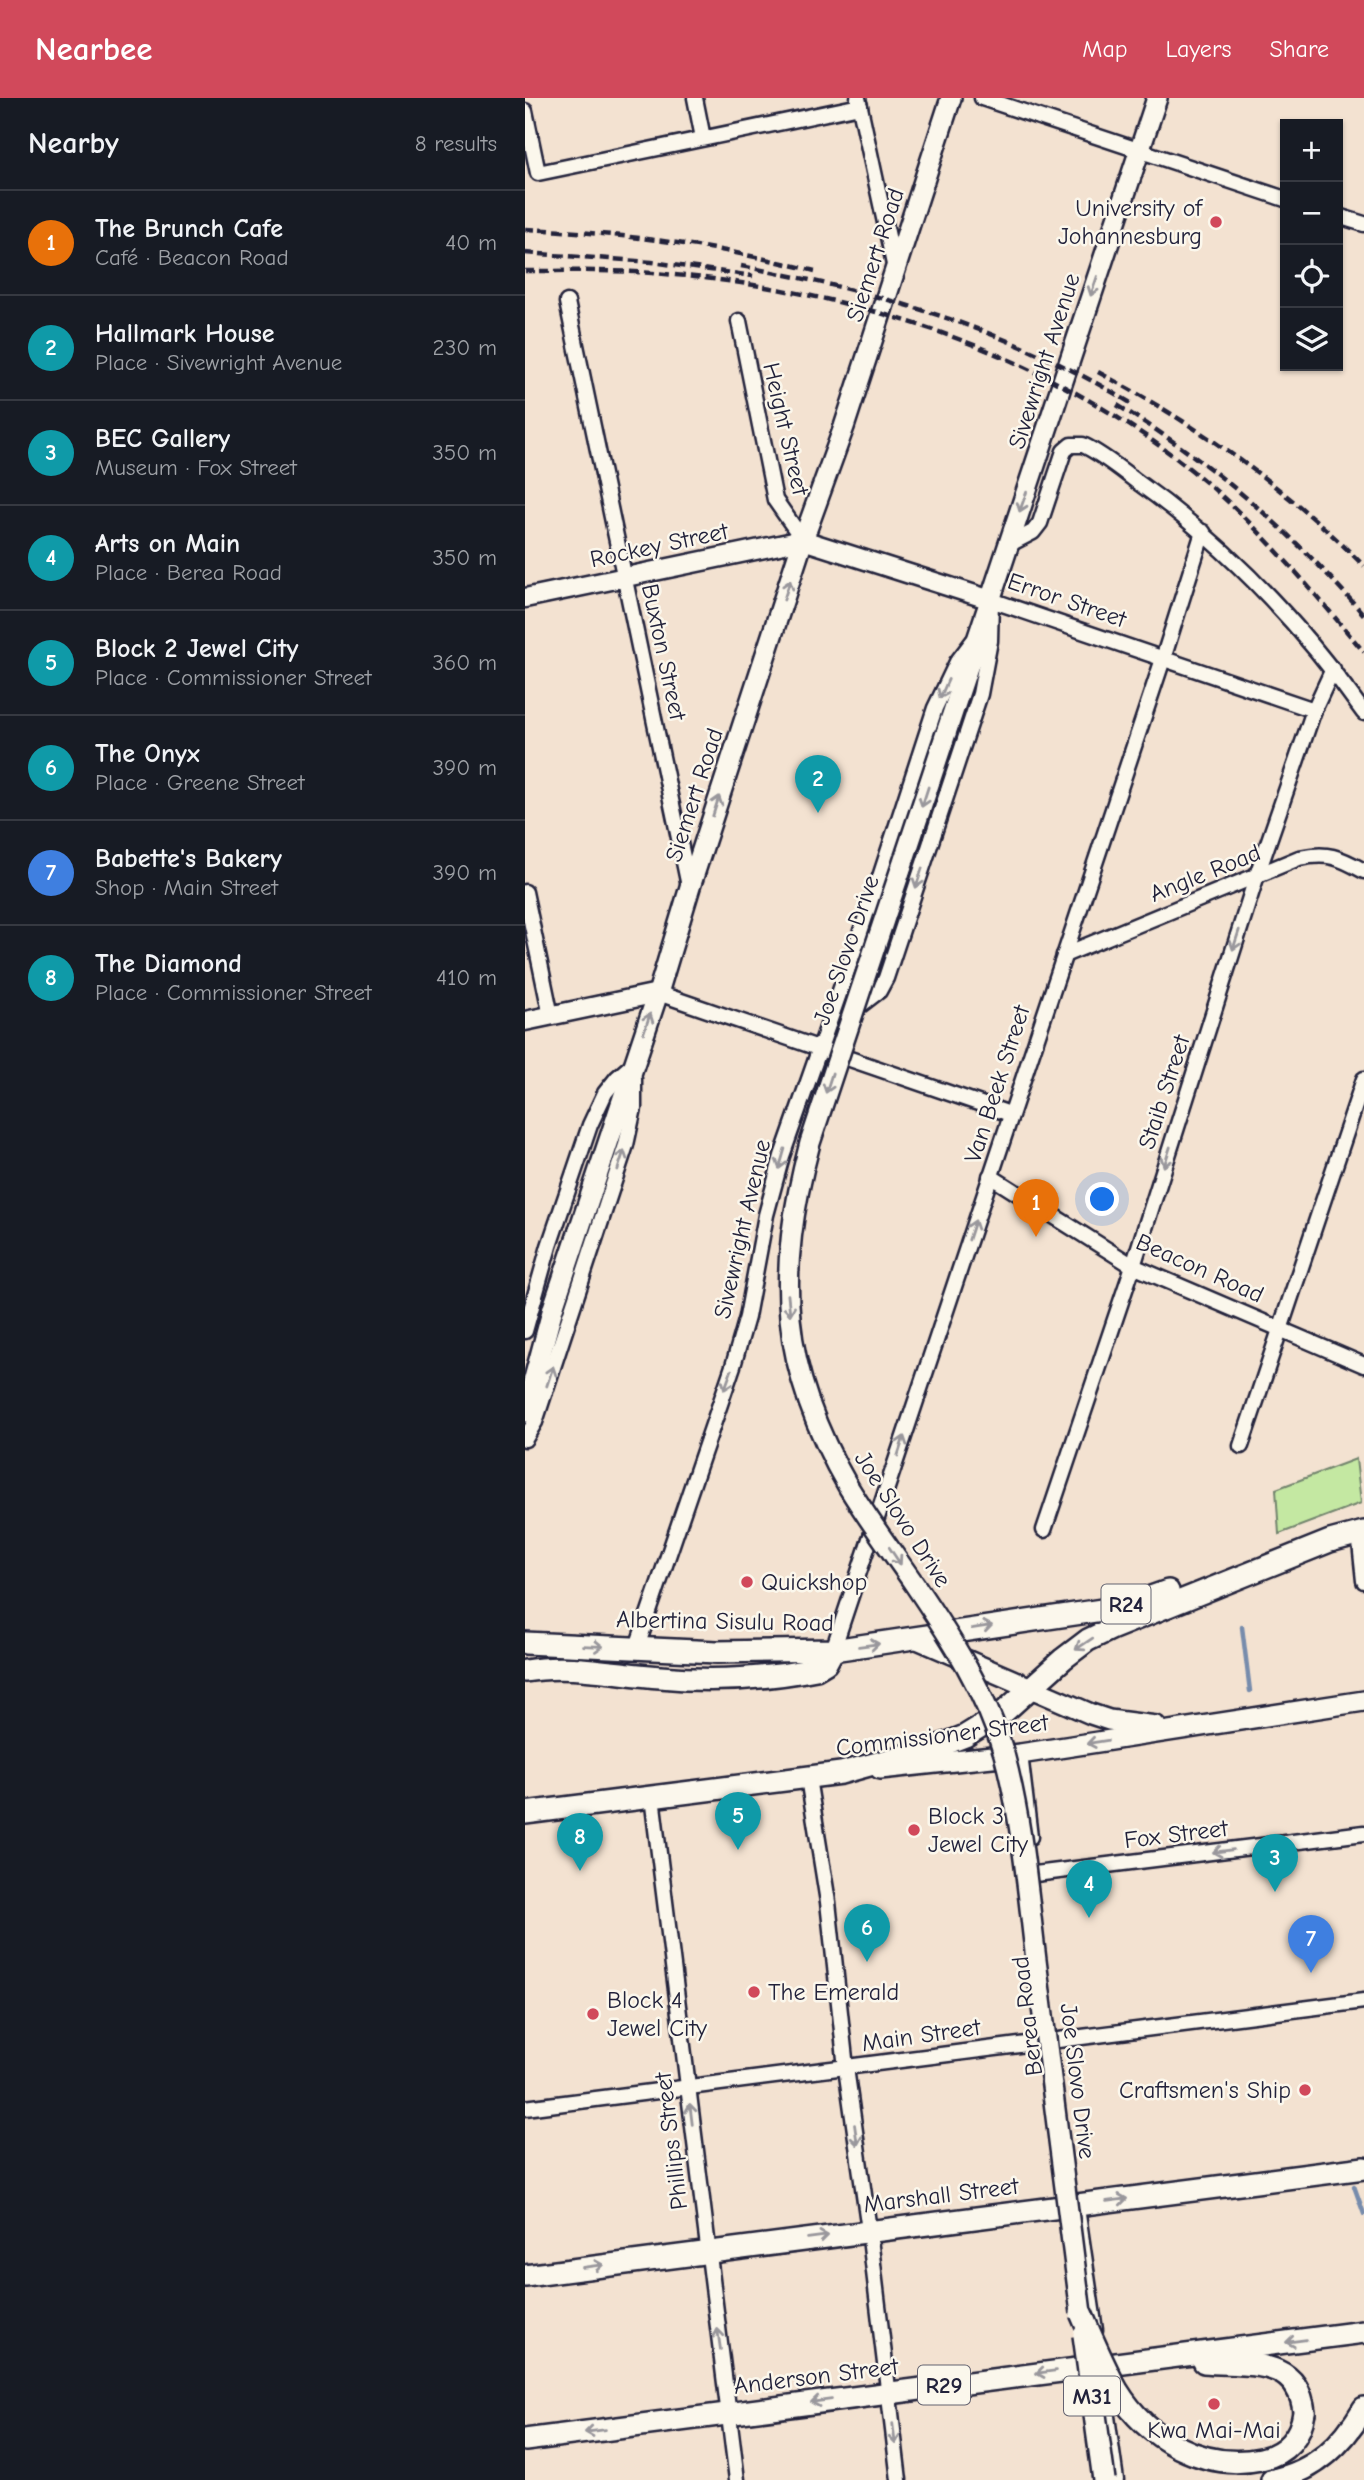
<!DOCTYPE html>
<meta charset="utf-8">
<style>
body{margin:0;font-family:"Comic Neue",sans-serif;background:#242831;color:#f1f3f6}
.controls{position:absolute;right:21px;top:21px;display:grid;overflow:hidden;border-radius:0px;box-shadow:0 2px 5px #0004}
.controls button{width:63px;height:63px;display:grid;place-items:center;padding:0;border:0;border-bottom:2px solid #363941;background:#171b24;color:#f1f3f6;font:35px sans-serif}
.you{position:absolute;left:578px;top:1102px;width:24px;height:24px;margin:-18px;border:5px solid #fff;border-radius:50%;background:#1a73e8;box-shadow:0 0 0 10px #1a73e833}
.badge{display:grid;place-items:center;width:46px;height:46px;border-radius:50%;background:#d1495b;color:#fff;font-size:23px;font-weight:700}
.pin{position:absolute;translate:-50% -58px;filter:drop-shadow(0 2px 4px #0008)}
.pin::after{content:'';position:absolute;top:37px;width:24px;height:21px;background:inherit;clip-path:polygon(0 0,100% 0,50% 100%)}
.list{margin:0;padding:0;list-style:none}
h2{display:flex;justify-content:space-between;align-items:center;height:91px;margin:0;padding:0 28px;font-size:30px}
h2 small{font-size:23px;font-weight:400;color:#9ea1a6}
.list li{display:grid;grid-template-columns:46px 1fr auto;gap:21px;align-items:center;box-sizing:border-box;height:105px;padding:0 28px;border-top:2px solid #363941}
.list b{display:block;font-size:26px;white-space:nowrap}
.list p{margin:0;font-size:23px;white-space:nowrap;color:#9ea1a6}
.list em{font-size:23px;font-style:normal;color:#9ea1a6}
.icon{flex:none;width:38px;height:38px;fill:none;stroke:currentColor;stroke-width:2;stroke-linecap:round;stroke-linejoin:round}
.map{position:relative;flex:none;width:839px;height:2382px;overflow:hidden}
header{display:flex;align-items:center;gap:42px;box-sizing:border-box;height:98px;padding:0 35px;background:#d1495b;color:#fff}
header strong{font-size:33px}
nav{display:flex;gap:38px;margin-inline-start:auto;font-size:24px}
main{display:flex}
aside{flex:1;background:#171b24}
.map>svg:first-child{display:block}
.green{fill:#c4e8a2;stroke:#73856e;stroke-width:2}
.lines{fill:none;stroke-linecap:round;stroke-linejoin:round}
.stream{stroke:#778cac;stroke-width:4.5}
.minor-casing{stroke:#22223b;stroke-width:19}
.tertiary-casing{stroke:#22223b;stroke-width:23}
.secondary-casing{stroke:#22223b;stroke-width:24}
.primary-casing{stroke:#22223b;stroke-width:26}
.minor{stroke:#fbf7ec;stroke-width:14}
.tertiary{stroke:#fbf7ec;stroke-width:18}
.secondary{stroke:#fbf7ec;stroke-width:19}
.primary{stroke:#fbf7ec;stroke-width:21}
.rail{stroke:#22223b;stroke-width:4.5;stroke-dasharray:10 5;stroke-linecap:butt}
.secondary-bridge-casing{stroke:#22223b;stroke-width:24;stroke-linecap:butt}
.primary-bridge-casing{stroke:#22223b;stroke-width:26;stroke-linecap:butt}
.secondary-bridge{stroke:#fbf7ec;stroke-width:19}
.primary-bridge{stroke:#fbf7ec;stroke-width:21}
.oneway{stroke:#99979c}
.poi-dot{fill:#d1495b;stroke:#fbf7ec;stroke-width:2.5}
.labels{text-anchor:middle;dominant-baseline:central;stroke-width:5;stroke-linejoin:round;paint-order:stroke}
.shield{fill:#fbf7ec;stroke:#636270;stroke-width:2}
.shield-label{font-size:23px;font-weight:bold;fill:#22223b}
.poi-label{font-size:24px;fill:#22223b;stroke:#fbf7ec;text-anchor:start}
.street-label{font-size:24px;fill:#22223b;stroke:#fbf7ec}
</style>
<header>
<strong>Nearbee</strong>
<nav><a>Map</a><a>Layers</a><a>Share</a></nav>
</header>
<main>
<aside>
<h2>Nearby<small>8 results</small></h2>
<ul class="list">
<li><span class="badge" style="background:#e8710a">1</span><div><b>The Brunch Cafe</b><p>Café · Beacon Road</p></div><em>40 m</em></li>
<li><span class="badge" style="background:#0f9aa8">2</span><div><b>Hallmark House</b><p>Place · Sivewright Avenue</p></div><em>230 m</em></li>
<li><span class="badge" style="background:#0f9aa8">3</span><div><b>BEC Gallery</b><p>Museum · Fox Street</p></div><em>350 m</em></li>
<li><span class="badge" style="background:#0f9aa8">4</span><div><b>Arts on Main</b><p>Place · Berea Road</p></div><em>350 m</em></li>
<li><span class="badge" style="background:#0f9aa8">5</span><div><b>Block 2 Jewel City</b><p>Place · Commissioner Street</p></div><em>360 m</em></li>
<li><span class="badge" style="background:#0f9aa8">6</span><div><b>The Onyx</b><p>Place · Greene Street</p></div><em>390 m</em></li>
<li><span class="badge" style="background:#3f7fe0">7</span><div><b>Babette's Bakery</b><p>Shop · Main Street</p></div><em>390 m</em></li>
<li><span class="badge" style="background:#0f9aa8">8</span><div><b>The Diamond</b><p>Place · Commissioner Street</p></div><em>410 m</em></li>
</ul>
</aside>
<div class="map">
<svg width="839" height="2382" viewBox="0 0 839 2382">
<rect width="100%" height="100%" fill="#f3e2d1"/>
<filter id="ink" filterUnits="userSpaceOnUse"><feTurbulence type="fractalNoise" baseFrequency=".0143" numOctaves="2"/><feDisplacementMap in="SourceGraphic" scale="14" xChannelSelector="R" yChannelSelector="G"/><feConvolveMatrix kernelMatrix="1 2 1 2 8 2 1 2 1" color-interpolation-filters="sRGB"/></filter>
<g filter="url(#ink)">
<!-- green -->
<path class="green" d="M 831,1361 L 836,1405 L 754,1436 L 751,1391 Z"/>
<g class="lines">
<!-- stream -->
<g class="stream">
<path d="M 717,1529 L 725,1593"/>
<path d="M 829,2088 L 839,2116"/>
</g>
<defs>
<g id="minor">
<path d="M 170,0 L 178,40"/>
<path d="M 333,0 L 370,171"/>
<path d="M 457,0 L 760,101"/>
<path d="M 0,13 L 13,75 L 335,8"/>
<path d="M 813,118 L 839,126"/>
<path d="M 42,204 L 164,788"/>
<path d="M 214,223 L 250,402 L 278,442"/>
<path d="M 481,448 L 508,434 L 515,425 L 539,353 L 546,347 L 558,347 C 577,356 594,370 611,383 C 700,446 776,526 839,615"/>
<path d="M 0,794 L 26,918"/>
<path d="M 539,857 L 774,760 C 803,754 814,759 839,773"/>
<path d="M 133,895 L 485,1016"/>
<path d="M 328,913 L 354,893 L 361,880 L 455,596 L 465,543 L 466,502 L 789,612"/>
<path d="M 465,1078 L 608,1168 L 839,1267"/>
<path d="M 0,1233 L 24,1148 L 65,1027 L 80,995 L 92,980 L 107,967"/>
<path d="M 0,1341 L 10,1324 L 101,1047 L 109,1010 L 109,980"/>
<path d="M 716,1348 L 839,981"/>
<path d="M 519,1432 L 608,1168 L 732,777 L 789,612 L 808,571"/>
<path d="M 834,1435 L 839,1483"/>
<path d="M 112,1549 L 208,1268 L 222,1219 L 241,1117 L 257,1058 L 355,779 L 410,610 L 432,564 L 448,543"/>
<path d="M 308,1552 L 638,561 L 678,434"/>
<path d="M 495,1656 L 505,1739"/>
<path d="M 283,1680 L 303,1804 L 321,1970 L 344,2132 L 374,2382"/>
<path d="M 127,1699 L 212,2382"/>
<path d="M 510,1776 L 839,1735"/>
<path d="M 0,2010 L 839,1903"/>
<path d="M 552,2110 L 570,2232"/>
<path d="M 575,2269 L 591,2382"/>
</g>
<g id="tertiary">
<path d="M 0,500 L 278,442 L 466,502"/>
<path d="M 0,923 L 133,895"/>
</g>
<g id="secondary">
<path d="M 421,635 L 632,0"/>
<path d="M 0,1314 L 28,1210 L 133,895 L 165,789 L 278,442 L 319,329 L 426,0"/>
<path d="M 390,1540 L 566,1616 L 584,1622 L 631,1628"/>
<path d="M 355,1671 L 495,1656 L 839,1603"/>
</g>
<g id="primary">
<path d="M 0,1545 L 192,1554 L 308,1552 L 577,1512 L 612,1504 L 643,1493"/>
<path d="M 0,1573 C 44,1565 91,1576 135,1579 C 186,1584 240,1581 291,1571 L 301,1565 L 308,1552"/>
<path d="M 0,1715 L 316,1675 L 417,1647 L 440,1638 L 479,1614 L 538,1561 L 563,1542 L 586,1531 L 805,1443 L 839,1434"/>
<path d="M 0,2178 L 839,2070"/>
<path d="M 679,2264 C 722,2268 773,2258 779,2314"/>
<path d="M 0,2342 L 839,2234"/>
<path d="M 747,2382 C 790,2374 818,2346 839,2310"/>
</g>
</defs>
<!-- minor casing -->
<use href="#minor" class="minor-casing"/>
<!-- tertiary casing -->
<use href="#tertiary" class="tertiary-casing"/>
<!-- secondary casing -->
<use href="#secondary" class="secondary-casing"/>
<!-- primary casing -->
<use href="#primary" class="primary-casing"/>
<!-- minor -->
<use href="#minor" class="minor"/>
<!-- tertiary -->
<use href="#tertiary" class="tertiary"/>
<!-- secondary -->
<use href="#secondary" class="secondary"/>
<!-- primary -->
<use href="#primary" class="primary"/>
<!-- rail -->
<g class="rail">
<path d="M 0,131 C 98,135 195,148 290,173"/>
<path d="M 0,155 L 127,164 L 228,178"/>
<path d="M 216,168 C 355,194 487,232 609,307"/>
<path d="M 0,173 C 42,173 84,172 127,175 C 317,189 510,249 660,367 C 728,420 784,489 839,554"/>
<path d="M 573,274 C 671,326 761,389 839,468"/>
<path d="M 592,307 C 687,365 766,432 839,517"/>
</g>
<defs>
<path id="secondary-bridge" d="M 421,635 L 285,1045 C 250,1177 254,1269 324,1390 C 344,1423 368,1455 390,1487 C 426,1540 461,1594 479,1656 C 498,1726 503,1799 512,1870 C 527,1985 541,2100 556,2215"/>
<g id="primary-bridge">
<path d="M 556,2215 C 567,2240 578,2267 592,2292 C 622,2341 679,2373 736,2361 C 761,2356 776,2338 779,2314"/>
<path d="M 559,2237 L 579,2382"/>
</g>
</defs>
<!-- secondary-bridge casing -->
<use href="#secondary-bridge" class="secondary-bridge-casing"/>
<!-- primary-bridge casing -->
<use href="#primary-bridge" class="primary-bridge-casing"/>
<!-- secondary-bridge -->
<use href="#secondary-bridge" class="secondary-bridge"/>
<!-- primary-bridge -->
<use href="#primary-bridge" class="primary-bridge"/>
</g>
<!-- one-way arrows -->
<defs><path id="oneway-shaft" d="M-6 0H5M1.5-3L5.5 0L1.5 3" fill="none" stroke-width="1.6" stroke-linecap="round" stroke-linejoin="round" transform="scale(1.75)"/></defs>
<g class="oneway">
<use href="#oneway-shaft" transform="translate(569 188) rotate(109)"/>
<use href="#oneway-shaft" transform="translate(498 404) rotate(110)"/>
<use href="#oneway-shaft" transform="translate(262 492) rotate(-72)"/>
<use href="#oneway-shaft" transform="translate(419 591) rotate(114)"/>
<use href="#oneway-shaft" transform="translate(400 699) rotate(108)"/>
<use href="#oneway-shaft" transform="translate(191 708) rotate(-72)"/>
<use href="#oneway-shaft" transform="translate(394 780) rotate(108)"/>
<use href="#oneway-shaft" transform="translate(711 842) rotate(108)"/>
<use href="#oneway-shaft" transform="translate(122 925) rotate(-71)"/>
<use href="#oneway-shaft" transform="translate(304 985) rotate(108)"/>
<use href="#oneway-shaft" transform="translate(642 1059) rotate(108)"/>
<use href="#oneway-shaft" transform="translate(257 1061) rotate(106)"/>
<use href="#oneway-shaft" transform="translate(96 1062) rotate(-72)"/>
<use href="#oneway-shaft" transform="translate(447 1132) rotate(-72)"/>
<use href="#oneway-shaft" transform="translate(264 1207) rotate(84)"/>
<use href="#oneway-shaft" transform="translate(25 1278) rotate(-72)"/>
<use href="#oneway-shaft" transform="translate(203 1282) rotate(110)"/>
<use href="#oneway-shaft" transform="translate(376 1348) rotate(-72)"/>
<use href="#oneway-shaft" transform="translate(370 1458) rotate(56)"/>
<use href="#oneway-shaft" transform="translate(457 1529) rotate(-9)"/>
<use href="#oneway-shaft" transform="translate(559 1546) rotate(146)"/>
<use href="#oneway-shaft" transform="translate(344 1547) rotate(-8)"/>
<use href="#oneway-shaft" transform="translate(68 1548) rotate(2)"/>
<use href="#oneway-shaft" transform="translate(572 1644) rotate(171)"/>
<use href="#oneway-shaft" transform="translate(698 1753) rotate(173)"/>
<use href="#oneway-shaft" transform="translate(166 2016) rotate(-97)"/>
<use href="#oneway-shaft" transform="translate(331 2037) rotate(82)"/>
<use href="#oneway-shaft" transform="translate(592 2102) rotate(-7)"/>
<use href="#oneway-shaft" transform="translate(293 2139) rotate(-7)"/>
<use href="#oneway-shaft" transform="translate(68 2168) rotate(-8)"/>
<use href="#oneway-shaft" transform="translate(194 2241) rotate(-98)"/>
<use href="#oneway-shaft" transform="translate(771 2243) rotate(172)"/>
<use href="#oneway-shaft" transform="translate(521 2274) rotate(173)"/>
<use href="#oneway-shaft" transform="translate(296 2303) rotate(173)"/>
<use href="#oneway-shaft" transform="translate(70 2333) rotate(173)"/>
<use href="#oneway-shaft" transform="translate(369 2336) rotate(83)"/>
</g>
</g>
<!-- markers -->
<g class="poi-dot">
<circle cx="691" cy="124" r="7"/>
<circle cx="222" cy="1484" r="7"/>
<circle cx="389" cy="1732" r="7"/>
<circle cx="229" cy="1894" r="7"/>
<circle cx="68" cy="1916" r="7"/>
<circle cx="780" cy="1992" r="7"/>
<circle cx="689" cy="2306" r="7"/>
</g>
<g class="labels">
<!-- shield labels -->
<g class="shield">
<rect x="576.5" y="1486.5" width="49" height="39" rx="5"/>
<rect x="393" y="2267.5" width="52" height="39" rx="5"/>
<rect x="539" y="2278.5" width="56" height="39" rx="5"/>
</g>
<g class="shield-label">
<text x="601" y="1506">R24</text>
<text x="419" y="2287">R29</text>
<text x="567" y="2298">M31</text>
</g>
<!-- poi labels -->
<g class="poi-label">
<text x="677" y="110" text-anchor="end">University of<tspan x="677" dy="28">Johannesburg</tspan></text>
<text x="236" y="1484">Quickshop</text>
<text x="403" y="1718">Block 3<tspan x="403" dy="28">Jewel City</tspan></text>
<text x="243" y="1894">The Emerald</text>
<text x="82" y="1902">Block 4<tspan x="82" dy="28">Jewel City</tspan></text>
<text x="766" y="1992" text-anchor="end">Craftsmen's Ship</text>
<text x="689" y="2332" text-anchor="middle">Kwa Mai-Mai</text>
</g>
<!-- street labels -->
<g class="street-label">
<text transform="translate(350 157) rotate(-72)">Siemert Road</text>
<text transform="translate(519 263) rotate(-72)">Sivewright Avenue</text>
<text transform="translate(261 331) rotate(77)">Height Street</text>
<text transform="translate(134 447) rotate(-12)">Rockey Street</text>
<text transform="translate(542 502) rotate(19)">Error Street</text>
<text transform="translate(139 554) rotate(78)">Buxton Street</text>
<text transform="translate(169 697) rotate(-72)">Siemert Road</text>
<text transform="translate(680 775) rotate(-22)">Angle Road</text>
<text transform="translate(321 852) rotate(-71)">Joe Slovo Drive</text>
<text transform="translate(472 986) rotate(-72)">Van Beek Street</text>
<text transform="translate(639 994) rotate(-72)">Staib Street</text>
<text transform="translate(217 1131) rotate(-77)">Sivewright Avenue</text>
<text transform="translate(675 1170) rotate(24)">Beacon Road</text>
<text transform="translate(378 1421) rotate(57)">Joe Slovo Drive</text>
<text transform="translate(200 1523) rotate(1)">Albertina Sisulu Road</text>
<text transform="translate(417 1637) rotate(-7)">Commissioner Street</text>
<text transform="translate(651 1736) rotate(-7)">Fox Street</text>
<text transform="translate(502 1918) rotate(-97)">Berea Road</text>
<text transform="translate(396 1937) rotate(-8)">Main Street</text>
<text transform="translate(553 1983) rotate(83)">Joe Slovo Drive</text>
<text transform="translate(146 2043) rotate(-97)">Phillips Street</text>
<text transform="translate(416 2097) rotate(-7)">Marshall Street</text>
<text transform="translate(291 2278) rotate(-7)">Anderson Street</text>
</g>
</g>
</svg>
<div class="controls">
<button>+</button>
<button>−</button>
<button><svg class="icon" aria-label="locate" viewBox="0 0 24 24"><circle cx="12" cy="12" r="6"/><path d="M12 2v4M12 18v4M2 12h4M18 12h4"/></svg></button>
<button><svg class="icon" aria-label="layers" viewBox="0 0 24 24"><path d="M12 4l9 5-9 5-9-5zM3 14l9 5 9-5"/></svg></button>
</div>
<div class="you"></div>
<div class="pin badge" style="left:511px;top:1139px;background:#e8710a">1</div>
<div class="pin badge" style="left:293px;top:715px;background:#0f9aa8">2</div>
<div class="pin badge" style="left:750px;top:1794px;background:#0f9aa8">3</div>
<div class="pin badge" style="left:564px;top:1820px;background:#0f9aa8">4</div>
<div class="pin badge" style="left:213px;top:1752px;background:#0f9aa8">5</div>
<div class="pin badge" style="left:342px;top:1864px;background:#0f9aa8">6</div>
<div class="pin badge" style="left:786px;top:1875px;background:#3f7fe0">7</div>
<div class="pin badge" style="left:55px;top:1773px;background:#0f9aa8">8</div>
</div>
</main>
